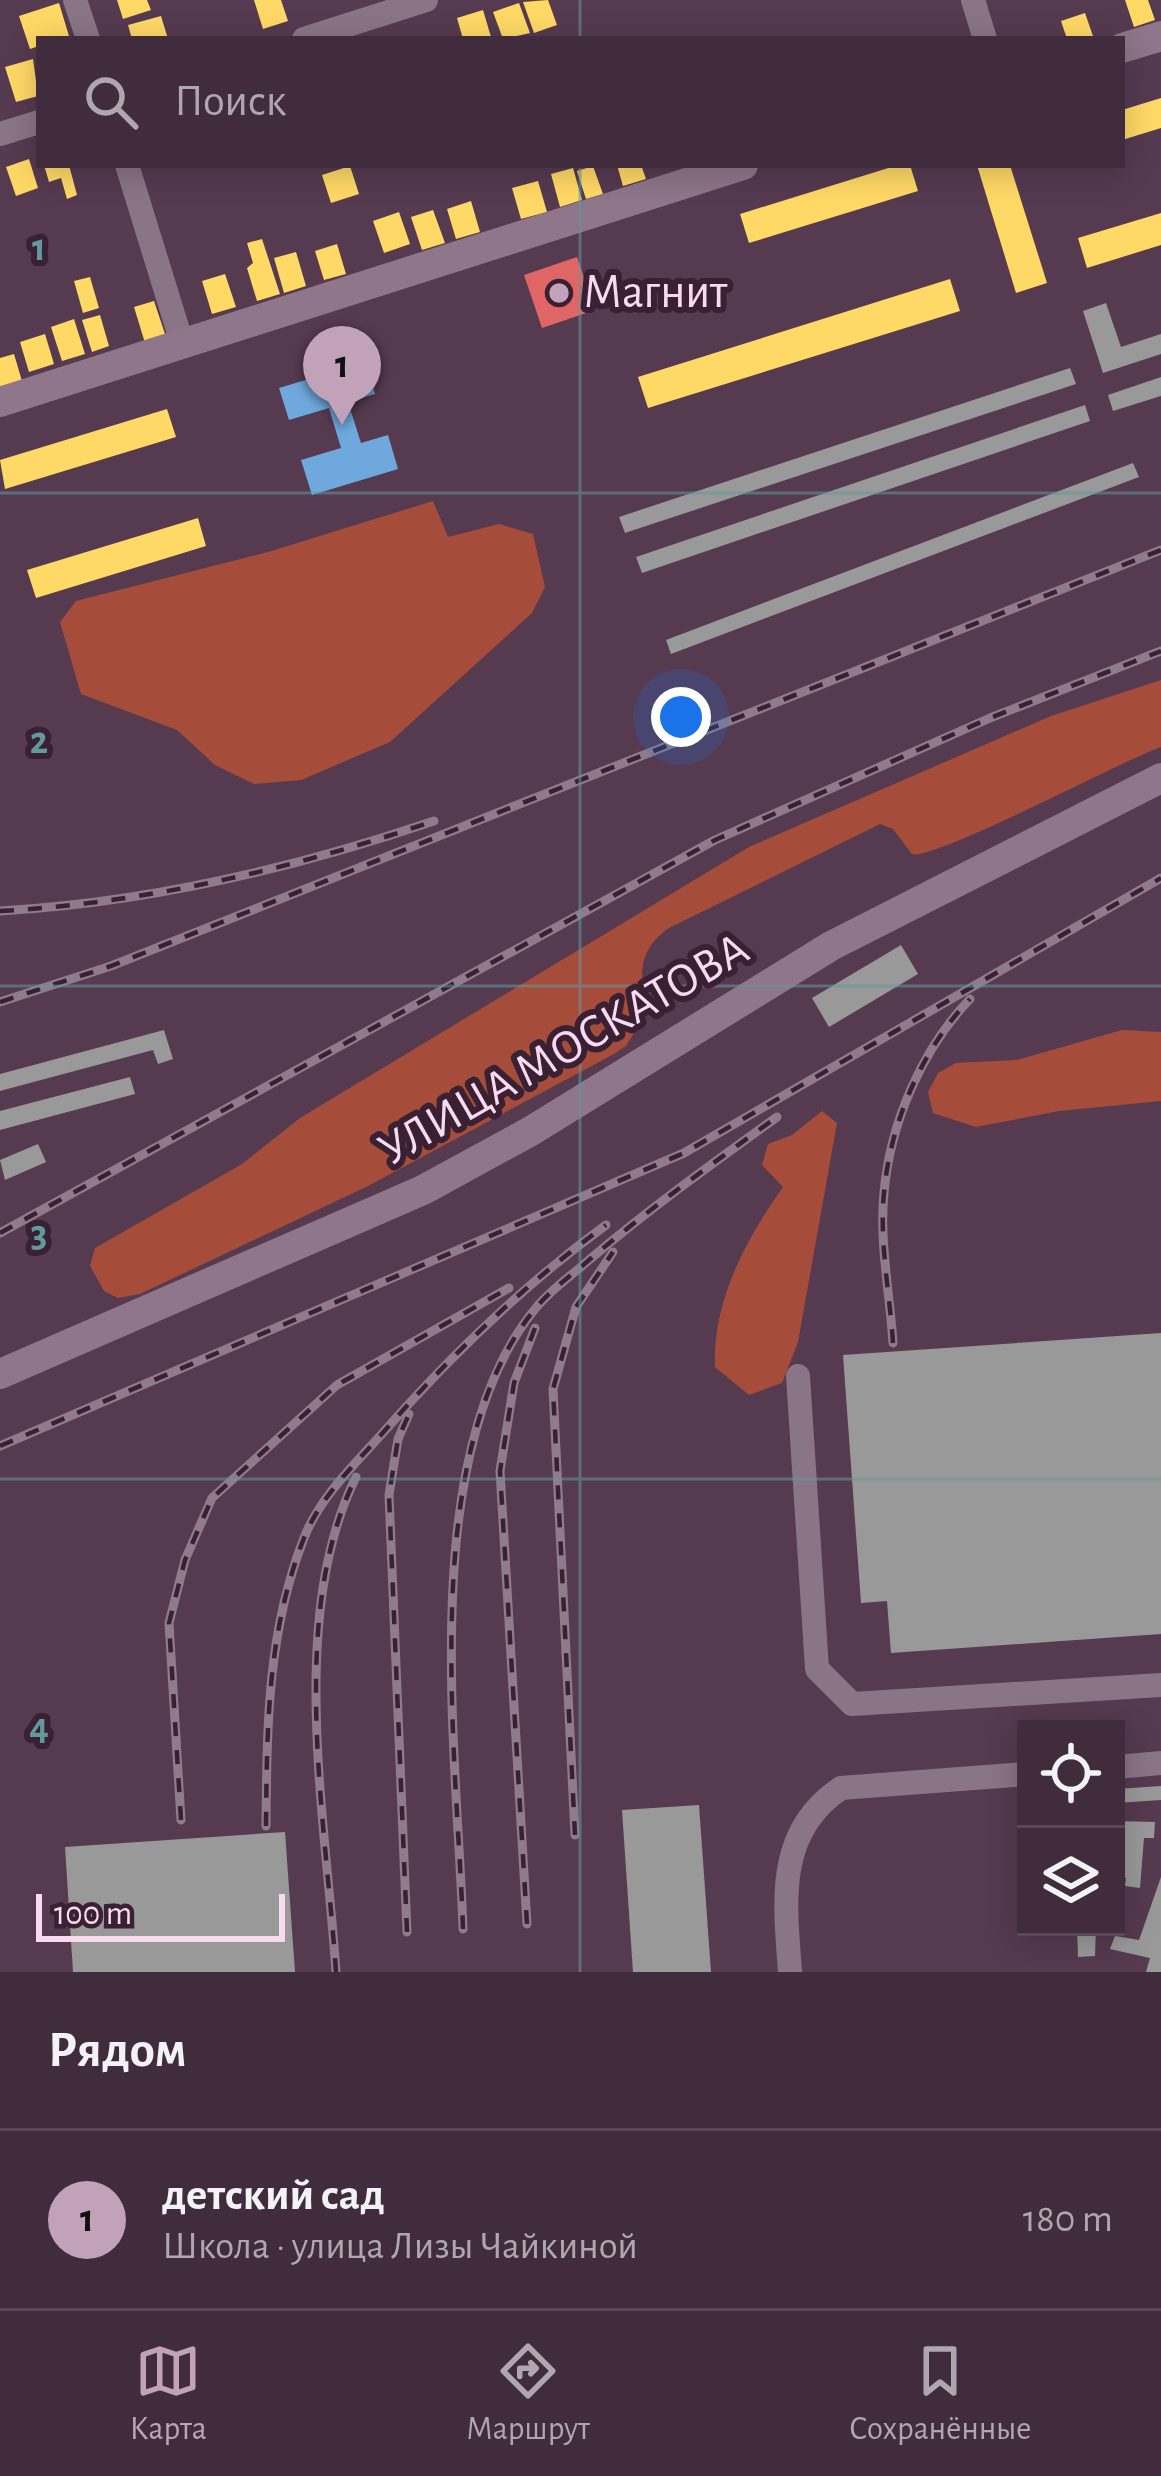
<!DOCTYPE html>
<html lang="ru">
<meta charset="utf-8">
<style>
body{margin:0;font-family:"Alegreya Sans",sans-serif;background:#4b3847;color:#f1f3f6}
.controls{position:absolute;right:36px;bottom:36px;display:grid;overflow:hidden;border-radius:0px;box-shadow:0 6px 30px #0003}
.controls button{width:108px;height:108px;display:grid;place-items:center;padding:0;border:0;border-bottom:3px solid #594856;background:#402c3c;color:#f1f3f6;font:60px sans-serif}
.scale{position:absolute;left:36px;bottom:30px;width:249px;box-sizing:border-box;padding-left:12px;border:6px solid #fadaf1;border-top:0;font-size:33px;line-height:42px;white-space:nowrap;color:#fadaf1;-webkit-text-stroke:9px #392133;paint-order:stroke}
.you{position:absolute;left:681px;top:717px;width:42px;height:42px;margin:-30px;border:9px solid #fff;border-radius:50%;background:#1a73e8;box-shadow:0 0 0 18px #1a73e833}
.badge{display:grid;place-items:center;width:78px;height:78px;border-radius:50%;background:#c1a2b9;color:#111;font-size:39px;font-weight:700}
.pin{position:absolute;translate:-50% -99px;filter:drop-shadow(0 3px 6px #0008)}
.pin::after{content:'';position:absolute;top:63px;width:42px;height:36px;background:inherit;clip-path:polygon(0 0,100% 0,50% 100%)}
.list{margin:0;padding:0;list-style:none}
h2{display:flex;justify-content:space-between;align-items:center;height:156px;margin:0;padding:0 48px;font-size:51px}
h2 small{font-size:39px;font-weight:400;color:#aea7af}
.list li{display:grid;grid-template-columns:78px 1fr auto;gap:36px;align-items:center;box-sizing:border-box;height:180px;padding:0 48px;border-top:3px solid #594856}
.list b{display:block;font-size:45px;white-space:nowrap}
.list p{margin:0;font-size:39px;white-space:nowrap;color:#aea7af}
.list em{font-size:39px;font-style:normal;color:#aea7af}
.icon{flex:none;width:66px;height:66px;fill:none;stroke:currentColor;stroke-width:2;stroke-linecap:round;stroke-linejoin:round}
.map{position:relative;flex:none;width:1161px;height:1972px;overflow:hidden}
.search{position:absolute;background:#402c3c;box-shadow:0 6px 30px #0003;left:36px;right:36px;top:36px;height:132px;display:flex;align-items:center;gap:30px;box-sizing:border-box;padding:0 42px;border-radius:0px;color:#aea7af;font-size:45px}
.sheet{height:336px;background:#402c3c}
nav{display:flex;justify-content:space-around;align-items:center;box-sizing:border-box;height:168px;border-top:3px solid #594856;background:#402c3c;font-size:33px;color:#aea7af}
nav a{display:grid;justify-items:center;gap:6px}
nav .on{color:#c1a2b9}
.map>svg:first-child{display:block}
.forest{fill:#a54d3a}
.homes{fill:#ffd966}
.shops{fill:#e06666}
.schools{fill:#6fa8dc}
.industry{fill:#999}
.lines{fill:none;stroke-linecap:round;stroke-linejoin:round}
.minor{stroke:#8a7586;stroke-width:24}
.major{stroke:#8f768a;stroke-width:30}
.rail-casing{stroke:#8f7b8b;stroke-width:9}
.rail{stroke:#392133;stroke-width:4.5;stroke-dasharray:14;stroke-linecap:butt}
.grid{fill:none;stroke:#61999c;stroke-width:3;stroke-opacity:0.55}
.poi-dot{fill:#c1a2b9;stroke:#392133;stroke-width:4.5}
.labels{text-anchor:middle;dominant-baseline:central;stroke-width:12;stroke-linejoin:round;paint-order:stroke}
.poi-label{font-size:48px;fill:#fadaf1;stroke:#392133;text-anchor:start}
.street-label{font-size:48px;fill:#fadaf1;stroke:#392133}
.grid-label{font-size:39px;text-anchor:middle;font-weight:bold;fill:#61999c;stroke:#392133;stroke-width:12;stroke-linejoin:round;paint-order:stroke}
</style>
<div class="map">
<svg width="1161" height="1972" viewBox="0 0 1161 1972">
<rect width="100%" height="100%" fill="#563a50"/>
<!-- forest -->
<g class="forest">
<path d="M 433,501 L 448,537 L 499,524 L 533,534 L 545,587 L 532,613 L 390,742 L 301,780 L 254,784 L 215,765 L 177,730 L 81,694 L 60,622 L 76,601 L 268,552 Z"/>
<path d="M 1161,680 L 1161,747 C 1119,762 936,860 912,854 L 893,829 L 880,824 L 669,928 C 637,950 639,976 648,1010 L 626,1046 L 612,1055 L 368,1186 L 140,1294 L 118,1298 L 104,1291 L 90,1266 L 95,1248 L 242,1164 L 300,1118 L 749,847 L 1051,716 Z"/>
<path d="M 1122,1030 L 1161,1032 L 1161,1101 L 1059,1111 L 976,1127 L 933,1113 L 928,1092 L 938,1073 L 956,1063 L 1017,1060 Z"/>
<path d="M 822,1111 L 837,1123 L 798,1342 L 782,1383 L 749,1395 L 715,1367 C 712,1302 746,1239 783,1187 L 762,1165 L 768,1144 L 792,1135 Z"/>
</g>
<!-- homes -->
<g class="homes">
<path d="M 117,0 L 147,0 L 151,10 L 123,19 Z"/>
<path d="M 254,0 L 281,0 L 288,21 L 263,29 Z"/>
<path d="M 548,0 L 557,25 L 534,33 L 523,2 Z"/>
<path d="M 1125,0 L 1148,0 L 1155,20 L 1134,27 Z"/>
<path d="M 59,3 L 69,36 L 39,39 L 39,46 L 30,49 L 19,16 Z"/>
<path d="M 519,3 L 530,33 L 503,39 L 493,12 Z"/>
<path d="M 483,10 L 491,37 L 463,39 L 457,18 Z"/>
<path d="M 1085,13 L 1094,39 L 1067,39 L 1061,21 Z"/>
<path d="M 161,16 L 168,39 L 132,39 L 128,25 Z"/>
<path d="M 33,59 L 38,96 L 16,102 L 5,67 Z"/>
<path d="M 1161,98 L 1161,128 L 1122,140 L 1122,110 Z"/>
<path d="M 29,159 L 38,188 L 16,196 L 6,167 Z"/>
<path d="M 44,165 L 69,165 L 77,195 L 67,199 L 61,178 L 49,182 Z"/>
<path d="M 617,165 L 641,165 L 646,179 L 623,186 Z"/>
<path d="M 898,165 L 910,165 L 918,191 L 749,243 L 740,214 Z"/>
<path d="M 977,165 L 1010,165 L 1047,283 L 1016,293 Z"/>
<path d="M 350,166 L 359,194 L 331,203 L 322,175 Z"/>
<path d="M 593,166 L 603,194 L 586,199 L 577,171 Z"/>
<path d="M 573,168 L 582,200 L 560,207 L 551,174 Z"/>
<path d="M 538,181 L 547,212 L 521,219 L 512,188 Z"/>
<path d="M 471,201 L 480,232 L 456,239 L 447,209 Z"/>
<path d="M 433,210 L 445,243 L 422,250 L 411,217 Z"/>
<path d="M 399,212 L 410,244 L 384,253 L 373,221 Z"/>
<path d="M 1161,213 L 1161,245 L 1087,268 L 1078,238 Z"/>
<path d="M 262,239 L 280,294 L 257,301 L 247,268 L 253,263 L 247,243 Z"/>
<path d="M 337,244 L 346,274 L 324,280 L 315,251 Z"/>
<path d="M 296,252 L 306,286 L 284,293 L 274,258 Z"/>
<path d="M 225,274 L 236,307 L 212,314 L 202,281 Z"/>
<path d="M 90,277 L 99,308 L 83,313 L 74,281 Z"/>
<path d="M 950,279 L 960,311 L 648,408 L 638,377 Z"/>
<path d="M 154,301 L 166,337 L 145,343 L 134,307 Z"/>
<path d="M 100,315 L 109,346 L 92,352 L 82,320 Z"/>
<path d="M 74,319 L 85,354 L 62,361 L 51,327 Z"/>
<path d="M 45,334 L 54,364 L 29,372 L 20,342 Z"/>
<path d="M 14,354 L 22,381 L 0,388 L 0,358 Z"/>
<path d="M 167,409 L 176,437 L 5,489 L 0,460 Z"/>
<path d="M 198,518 L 206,546 L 36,598 L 27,570 Z"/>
</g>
<!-- shops -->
<path class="shops" d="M 577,257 L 595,310 L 542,328 L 524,275 Z"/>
<!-- schools -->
<path class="schools" d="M 365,362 L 375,394 L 348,402 L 361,443 L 388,435 L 398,469 L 312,495 L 301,460 L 341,448 L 329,408 L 289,420 L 279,388 Z"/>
<!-- industry -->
<g class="industry">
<path d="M 1106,303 L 1121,347 L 1161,334 L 1161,354 L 1103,373 L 1083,311 Z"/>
<path d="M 1070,368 L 1076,384 L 625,533 L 619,517 Z"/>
<path d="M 1161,377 L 1161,396 L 1113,411 L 1108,395 Z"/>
<path d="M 1085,405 L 1090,421 L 642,573 L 636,557 Z"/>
<path d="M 1133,463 L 1139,477 L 671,654 L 666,640 Z"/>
<path d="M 901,945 L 918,974 L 829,1027 L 812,998 Z"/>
<path d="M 164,1030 L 173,1059 L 158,1064 L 153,1050 L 0,1091 L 0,1074 Z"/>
<path d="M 130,1077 L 135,1094 L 0,1130 L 0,1111 Z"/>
<path d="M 38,1144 L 46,1162 L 5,1180 L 0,1160 Z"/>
<path d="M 1161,1333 L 1161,1634 L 891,1653 L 887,1601 L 861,1603 L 843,1355 Z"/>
<path d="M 1161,1786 L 1161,1800 L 1116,1803 L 1116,1789 Z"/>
<path d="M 699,1805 L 711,1972 L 633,1972 L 622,1810 Z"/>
<path d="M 1116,1821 L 1155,1822 L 1154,1838 L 1144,1838 L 1140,1888 L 1125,1886 L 1126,1878 L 1116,1877 Z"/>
<path d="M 285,1832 L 295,1972 L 73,1972 L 65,1847 Z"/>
<path d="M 1161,1877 L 1161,1972 L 1146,1972 L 1150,1958 L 1110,1949 L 1115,1936 L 1139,1940 Z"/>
<path d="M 1077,1927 L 1096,1927 L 1095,1956 L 1078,1957 Z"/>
</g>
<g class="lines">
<!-- minor -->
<g class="minor">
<path d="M 75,0 L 88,39"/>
<path d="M 973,0 L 985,39"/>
<path d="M 304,39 L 426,0"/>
<path d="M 0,134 L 39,122"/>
<path d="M 127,165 L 182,343"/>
<path d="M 798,1376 L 817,1669 L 852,1704 L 1161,1685"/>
<path d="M 1116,1767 L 1161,1763"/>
<path d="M 790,1972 C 785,1902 775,1832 841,1788 L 1026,1774"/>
</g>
<!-- major -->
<g class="major">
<path d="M 1122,48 L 1161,36"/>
<path d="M 0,402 L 743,165"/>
<path d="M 0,1374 L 423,1190 L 531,1131 L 831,946 L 1161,778"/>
</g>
<defs>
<g id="rail">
<path d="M 0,911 C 147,903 295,868 434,821"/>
<path d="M 0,1002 L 111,966 L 1161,550"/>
<path d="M 0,1233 L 715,840 L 990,718 L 1161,651"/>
<path d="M 893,1343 C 890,1295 879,1241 884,1193 C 890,1123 922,1049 970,999"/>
<path d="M 0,1446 L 684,1153 L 1161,878"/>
<path d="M 181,1820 L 169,1623 L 185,1560 L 212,1498 L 337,1385 L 509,1288"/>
<path d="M 266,1826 C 267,1726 267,1633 304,1538 C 319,1499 352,1467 380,1436 C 449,1357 521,1287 606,1225"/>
<path d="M 575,1835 L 553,1389 L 576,1307 L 613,1252"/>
<path d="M 527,1924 L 500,1471 L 514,1383 L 535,1328"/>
<path d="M 463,1929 C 457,1750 416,1454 535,1309 C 550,1290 571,1276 589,1260 C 649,1209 713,1163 777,1117"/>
<path d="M 407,1932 L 389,1495 L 398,1439 L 409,1414"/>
<path d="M 336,1972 C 326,1820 287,1616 356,1477"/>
</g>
</defs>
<!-- rail casing -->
<use href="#rail" class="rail-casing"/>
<!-- rail -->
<use href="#rail" class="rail"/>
</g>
<!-- grid -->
<path class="grid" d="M 580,0 L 580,39M 580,165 L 580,1972M 0,493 L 1161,493M 0,986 L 1161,986M 0,1479 L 1161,1479"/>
<!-- markers -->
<circle class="poi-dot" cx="559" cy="293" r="12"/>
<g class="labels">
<!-- poi labels -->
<g class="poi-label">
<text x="583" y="293">Магнит</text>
</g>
<!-- street labels -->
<g class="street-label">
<text transform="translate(564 1050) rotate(-30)">УЛИЦА МОСКАТОВА</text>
</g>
</g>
<g class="grid-label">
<text x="39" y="260">1</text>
<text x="39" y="753">2</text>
<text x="39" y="1246">3</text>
<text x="39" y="1739">4</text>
</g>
</svg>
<div class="controls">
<button><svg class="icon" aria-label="locate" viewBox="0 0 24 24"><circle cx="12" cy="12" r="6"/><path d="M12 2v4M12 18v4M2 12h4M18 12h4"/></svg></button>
<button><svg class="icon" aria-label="layers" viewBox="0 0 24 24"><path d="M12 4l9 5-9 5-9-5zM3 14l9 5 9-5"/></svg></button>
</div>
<div class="scale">100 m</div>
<div class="you"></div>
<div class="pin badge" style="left:342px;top:425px">1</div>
<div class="search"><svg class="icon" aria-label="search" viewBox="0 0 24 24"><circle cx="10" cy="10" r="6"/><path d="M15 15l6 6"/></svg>Поиск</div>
</div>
<section class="sheet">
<h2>Рядом<small></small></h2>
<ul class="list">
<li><span class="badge">1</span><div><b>детский сад</b><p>Школа · улица Лизы Чайкиной</p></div><em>180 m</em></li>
</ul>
</section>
<nav>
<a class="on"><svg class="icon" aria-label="map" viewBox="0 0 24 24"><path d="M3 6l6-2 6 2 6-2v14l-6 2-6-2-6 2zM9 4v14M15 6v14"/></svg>Карта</a>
<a><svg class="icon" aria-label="directions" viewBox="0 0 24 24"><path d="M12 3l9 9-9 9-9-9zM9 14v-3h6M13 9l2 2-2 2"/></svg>Маршрут</a>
<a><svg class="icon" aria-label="saved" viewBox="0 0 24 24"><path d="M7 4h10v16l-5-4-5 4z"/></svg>Сохранённые</a>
</nav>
